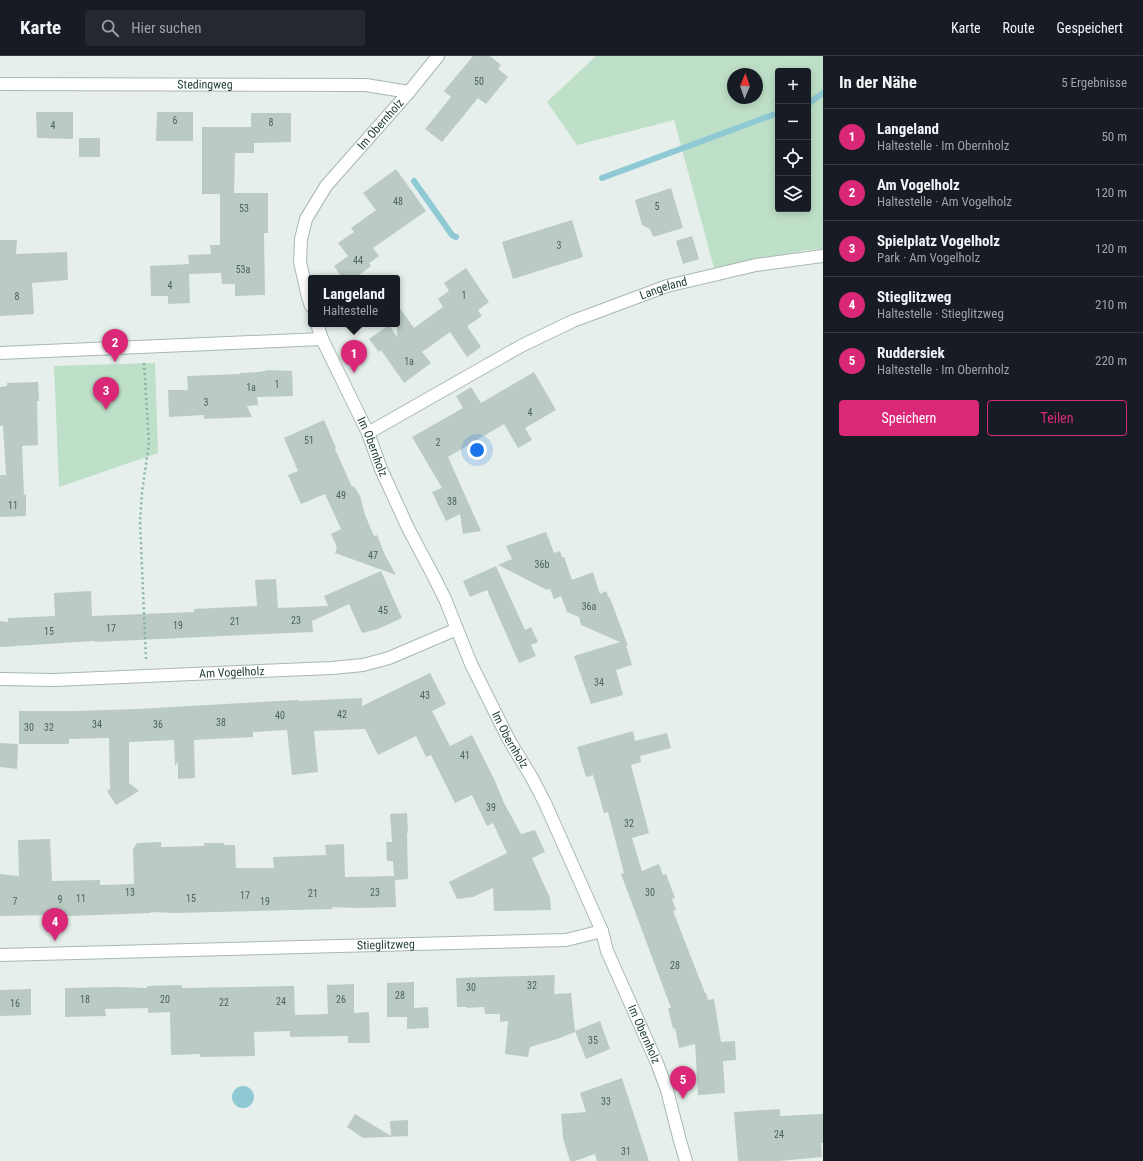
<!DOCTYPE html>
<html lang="de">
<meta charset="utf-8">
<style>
body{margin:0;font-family:"Roboto Condensed",sans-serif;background:#242831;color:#f1f3f6}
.controls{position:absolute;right:12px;top:12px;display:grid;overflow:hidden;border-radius:4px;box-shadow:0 2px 10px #0003}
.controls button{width:36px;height:36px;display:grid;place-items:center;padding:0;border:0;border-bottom:1px solid #363941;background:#171b24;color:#f1f3f6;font:20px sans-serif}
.compass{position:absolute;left:727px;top:12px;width:36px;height:36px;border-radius:50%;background:#171b24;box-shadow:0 2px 10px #0003;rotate:2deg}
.you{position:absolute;left:477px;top:394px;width:14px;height:14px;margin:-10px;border:3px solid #fff;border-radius:50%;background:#1a73e8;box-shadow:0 0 0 6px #1a73e833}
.badge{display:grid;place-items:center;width:26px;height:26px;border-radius:50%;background:#db2777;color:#fff;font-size:13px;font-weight:700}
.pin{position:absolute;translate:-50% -33px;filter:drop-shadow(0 1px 2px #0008)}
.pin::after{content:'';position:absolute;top:21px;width:14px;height:12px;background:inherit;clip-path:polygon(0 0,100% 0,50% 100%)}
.popup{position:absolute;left:308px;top:219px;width:92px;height:52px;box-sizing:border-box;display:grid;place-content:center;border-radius:4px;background:#171b24;filter:drop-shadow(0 1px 3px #0005);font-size:13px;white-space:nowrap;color:#9ea1a6}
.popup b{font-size:15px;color:#f1f3f6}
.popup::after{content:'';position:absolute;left:50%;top:100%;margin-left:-8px;border:8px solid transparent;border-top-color:#171b24}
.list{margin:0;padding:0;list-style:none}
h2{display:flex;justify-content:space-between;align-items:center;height:52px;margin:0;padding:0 16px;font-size:17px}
h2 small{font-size:13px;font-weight:400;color:#9ea1a6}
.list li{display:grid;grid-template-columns:26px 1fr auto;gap:12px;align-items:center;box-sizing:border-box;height:56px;padding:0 16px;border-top:1px solid #363941}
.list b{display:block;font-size:15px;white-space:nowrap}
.list p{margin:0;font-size:13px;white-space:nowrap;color:#9ea1a6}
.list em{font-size:13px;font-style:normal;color:#9ea1a6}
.actions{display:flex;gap:8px;padding:12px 16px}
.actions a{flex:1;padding:9px 0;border:1px solid #db2777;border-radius:4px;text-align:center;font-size:14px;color:#db2777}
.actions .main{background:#db2777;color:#fff}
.icon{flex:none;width:22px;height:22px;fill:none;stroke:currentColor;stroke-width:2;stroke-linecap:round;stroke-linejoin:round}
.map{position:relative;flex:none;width:823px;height:1105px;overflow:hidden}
header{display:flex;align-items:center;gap:24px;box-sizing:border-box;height:56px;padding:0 20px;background:#171b24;border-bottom:1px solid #363941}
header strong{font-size:19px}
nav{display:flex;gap:22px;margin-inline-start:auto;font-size:14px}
.search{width:280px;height:36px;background:#242831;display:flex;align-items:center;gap:10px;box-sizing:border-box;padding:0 14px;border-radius:4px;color:#9ea1a6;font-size:15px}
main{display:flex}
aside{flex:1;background:#171b24}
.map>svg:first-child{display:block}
.green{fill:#bfe0c8;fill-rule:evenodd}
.water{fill:#8ec9d4}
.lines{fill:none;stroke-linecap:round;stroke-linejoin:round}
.stream{stroke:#8ec9d4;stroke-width:6}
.building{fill:#bbcac4}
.minor-casing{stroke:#a8b8b2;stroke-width:14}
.path{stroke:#86b3a5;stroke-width:2.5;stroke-dasharray:2 3;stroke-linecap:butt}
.minor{stroke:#fff;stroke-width:12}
.labels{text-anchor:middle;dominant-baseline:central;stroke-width:4;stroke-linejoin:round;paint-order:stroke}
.number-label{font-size:10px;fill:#4a645c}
.street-label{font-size:12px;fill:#24423a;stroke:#f7fbf9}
</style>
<header>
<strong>Karte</strong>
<div class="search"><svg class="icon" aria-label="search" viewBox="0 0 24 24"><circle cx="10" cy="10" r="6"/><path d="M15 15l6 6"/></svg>Hier suchen</div>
<nav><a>Karte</a><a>Route</a><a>Gespeichert</a></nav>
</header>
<main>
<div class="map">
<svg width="823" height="1105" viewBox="0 0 823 1105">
<rect width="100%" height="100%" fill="#e6efeb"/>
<!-- green -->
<g class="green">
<path d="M 596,0 L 823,0 L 823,193 L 807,194 L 714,212 L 674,64 L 577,89 L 547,46 ZM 778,15 L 808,15 L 808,153 L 778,153 ZM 733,18 L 757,18 L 757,42 L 733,42 Z"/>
<path d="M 155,307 L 158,397 L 59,431 L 54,310 Z"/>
</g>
<!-- water -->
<circle class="water" cx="243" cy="1041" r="11"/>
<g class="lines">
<!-- stream -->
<g class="stream">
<path d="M 808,48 L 823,37"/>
<path d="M 602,122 L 778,57"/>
<path d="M 414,125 L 452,179 L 456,181"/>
</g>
</g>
<!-- building -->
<g class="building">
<path d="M 473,0 L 490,0 L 501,9 L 498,13 L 508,21 L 486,48 L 478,42 L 442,86 L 425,73 L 451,41 L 444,35 Z"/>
<path d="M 36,56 L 73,56 L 73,83 L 37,82 Z"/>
<path d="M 157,56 L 193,56 L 193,85 L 156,85 Z"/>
<path d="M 251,57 L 291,57 L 291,86 L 254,87 L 254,97 L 235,97 L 234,137 L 268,137 L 268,177 L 264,177 L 265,239 L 235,240 L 235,228 L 222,228 L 221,217 L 189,218 L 190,247 L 168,248 L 168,240 L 151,240 L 150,210 L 189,208 L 188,199 L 211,198 L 210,189 L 220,189 L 220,138 L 202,138 L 202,71 L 251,71 Z"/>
<rect x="79" y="82" width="21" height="19"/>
<path d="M 396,113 L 426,155 L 373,192 L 379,200 L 369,207 L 371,210 L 355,222 L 342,222 L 334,210 L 348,200 L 338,187 L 354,176 L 351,172 L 376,154 L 363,137 Z"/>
<path d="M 671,132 L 683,172 L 653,181 L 650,173 L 642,169 L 635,144 Z"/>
<path d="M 572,164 L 583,201 L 513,223 L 502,186 Z"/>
<path d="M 692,180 L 699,203 L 683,208 L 676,185 Z"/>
<path d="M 0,184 L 17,184 L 16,198 L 67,196 L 68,224 L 32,227 L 34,258 L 0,260 Z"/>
<path d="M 466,212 L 489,246 L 478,254 L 482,260 L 467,270 L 481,291 L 467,301 L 450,276 L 422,296 L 431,307 L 404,327 L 381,294 L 379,296 L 369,283 L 389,269 L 397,281 L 397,248 L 414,272 L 443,251 L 438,243 L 449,235 L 444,227 Z"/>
<path d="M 268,314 L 292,315 L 293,340 L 257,341 L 258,349 L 247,350 L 252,361 L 204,363 L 204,359 L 169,361 L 168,334 L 188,334 L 187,320 L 240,318 L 240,317 L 259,316 Z"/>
<path d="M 534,316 L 556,354 L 525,372 L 532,384 L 518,392 L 504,368 L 448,401 L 481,475 L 463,478 L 460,458 L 446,465 L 432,436 L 442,432 L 412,381 L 463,352 L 456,340 L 471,331 L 481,347 Z"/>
<path d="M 38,326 L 39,345 L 37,345 L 38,389 L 22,390 L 24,439 L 26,438 L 26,460 L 0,461 L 0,419 L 6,419 L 3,369 L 0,370 L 0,331 L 7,330 L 7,327 Z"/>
<path d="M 324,364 L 336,392 L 335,393 L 352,431 L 354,430 L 360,440 L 365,459 L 374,480 L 377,479 L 385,499 L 396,519 L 335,497 L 337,491 L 331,478 L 341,473 L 325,438 L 301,448 L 288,419 L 298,415 L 284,382 Z"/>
<path d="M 546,476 L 554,497 L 560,495 L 562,501 L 564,501 L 572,524 L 593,516 L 600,538 L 606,535 L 609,542 L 610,542 L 628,590 L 626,589 L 632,609 L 616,614 L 623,639 L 591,648 L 574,600 L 620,586 L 581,569 L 579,561 L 567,556 L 561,540 L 554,543 L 550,533 L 547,534 L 498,509 L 512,503 L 506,490 Z"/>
<path d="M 496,510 L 525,574 L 531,571 L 538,586 L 531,589 L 536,600 L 519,607 L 487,534 L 470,541 L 463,525 Z"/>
<path d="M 381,515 L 402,562 L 378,573 L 362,577 L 349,548 L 312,565 L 313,576 L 243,579 L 95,586 L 95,585 L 0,591 L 0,565 L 8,566 L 8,562 L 55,560 L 54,537 L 91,535 L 92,560 L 194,556 L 194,553 L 257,550 L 255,524 L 276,523 L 278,552 L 328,550 L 324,540 Z"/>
<path d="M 430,617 L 446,648 L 432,655 L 450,690 L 472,679 L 495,725 L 504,747 L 521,778 L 535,774 L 545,796 L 532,802 L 550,842 L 551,854 L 494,855 L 493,832 L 473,841 L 457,843 L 449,826 L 507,797 L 493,767 L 487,770 L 472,739 L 455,747 L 431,699 L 426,701 L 416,680 L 378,699 L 365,673 L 314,675 L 318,716 L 292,719 L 287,674 L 253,676 L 253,681 L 194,684 L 195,722 L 178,723 L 178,706 L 175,710 L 174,684 L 129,686 L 129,727 L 139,735 L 116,749 L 107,735 L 110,733 L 109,682 L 69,683 L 69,688 L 19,688 L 19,655 L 75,655 L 138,653 L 261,646 L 299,644 L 299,645 L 362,642 L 362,650 Z"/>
<path d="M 633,675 L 635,685 L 667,677 L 671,692 L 640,700 L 641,706 L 631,709 L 649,777 L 632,782 L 642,815 L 659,808 L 663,819 L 666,818 L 675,842 L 672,843 L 676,854 L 673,855 L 705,937 L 706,937 L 708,944 L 714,943 L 721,986 L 735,985 L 736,1004 L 723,1005 L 725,1037 L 698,1039 L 695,988 L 679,992 L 675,972 L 673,973 L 668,952 L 671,952 L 621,818 L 624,817 L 608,756 L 604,757 L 593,719 L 586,721 L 577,691 Z"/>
<path d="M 0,687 L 18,688 L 17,713 L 0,711 Z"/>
<path d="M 407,757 L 408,777 L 407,777 L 408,823 L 395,824 L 396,851 L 358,852 L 332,851 L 333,853 L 293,854 L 176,857 L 151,856 L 151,857 L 71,860 L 51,860 L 51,859 L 0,860 L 0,818 L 19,820 L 18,784 L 50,783 L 52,825 L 100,824 L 100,829 L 134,828 L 133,793 L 137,787 L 161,786 L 161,791 L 204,790 L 204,787 L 224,787 L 224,789 L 235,789 L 236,812 L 274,812 L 273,801 L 326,799 L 325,789 L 344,788 L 345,821 L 394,820 L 393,805 L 387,805 L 386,786 L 392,786 L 390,758 Z"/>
<path d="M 555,919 L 554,938 L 571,937 L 575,976 L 557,983 L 530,991 L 528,1001 L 505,998 L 508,965 L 500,966 L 500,958 L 485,958 L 484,951 L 467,952 L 467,951 L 457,951 L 456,922 Z"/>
<path d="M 414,926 L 414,952 L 428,951 L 429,972 L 407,973 L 407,961 L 387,961 L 387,927 Z"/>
<path d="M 354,928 L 354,957 L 369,956 L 370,987 L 348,987 L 348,980 L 290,981 L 290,975 L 254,976 L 255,1000 L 200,1001 L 200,998 L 171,999 L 170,956 L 148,957 L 148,952 L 105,953 L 106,960 L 65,961 L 65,932 L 116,931 L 147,932 L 147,930 L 182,929 L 182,932 L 294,930 L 295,959 L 328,958 L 327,929 Z"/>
<path d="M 31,933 L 31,959 L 0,960 L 0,934 Z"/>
<path d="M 600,965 L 610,993 L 586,1003 L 575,975 Z"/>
<path d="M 622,1022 L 649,1105 L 597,1105 L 595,1098 L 575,1105 L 570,1105 L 563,1082 L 561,1058 L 586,1056 L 580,1037 Z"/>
<path d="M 780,1053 L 780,1060 L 823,1058 L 823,1087 L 821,1087 L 822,1101 L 779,1105 L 738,1105 L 734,1056 Z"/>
<path d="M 355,1058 L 391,1080 L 390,1065 L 408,1064 L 408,1080 L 363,1082 L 347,1071 Z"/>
</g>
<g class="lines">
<defs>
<g id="minor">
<path id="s1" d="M 0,28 L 366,29 L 409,36"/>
<path id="s2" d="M 311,250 L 308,241 L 300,206 L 301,183 L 306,163 L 326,130 L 409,36 L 438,0"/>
<path id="s3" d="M 317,268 L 322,283 L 368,377 L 381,413 L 408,472 L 434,521 L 445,543 L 471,608 L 509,684 L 532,722 L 545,747 L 602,875 L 607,895 L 657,1007 L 667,1034 L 680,1085 L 686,1105"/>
<path d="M 0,297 L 322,283"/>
<path id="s4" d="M 368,377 L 521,290 L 573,265 L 667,230 L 756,209 L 823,200"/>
<path id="s5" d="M 0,623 L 54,624 L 332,612 L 363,609 L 389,602 L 457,573"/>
<path id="s6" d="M 0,899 L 566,884 L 602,875"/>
</g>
</defs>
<!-- minor casing -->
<use href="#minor" class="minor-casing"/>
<!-- path -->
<path class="path" d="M 144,307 L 149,387 L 142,436 L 140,465 L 146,603"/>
<!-- minor -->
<use href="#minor" class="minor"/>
</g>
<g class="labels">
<!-- number labels -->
<g class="number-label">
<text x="479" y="25">50</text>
<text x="175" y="64">6</text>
<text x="271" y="66">8</text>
<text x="53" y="69">4</text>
<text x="398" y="145">48</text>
<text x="657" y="150">5</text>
<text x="244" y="152">53</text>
<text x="559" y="189">3</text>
<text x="358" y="204">44</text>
<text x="243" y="213">53a</text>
<text x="170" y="229">4</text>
<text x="464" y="239">1</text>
<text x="17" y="240">8</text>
<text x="409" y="305">1a</text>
<text x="277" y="328">1</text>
<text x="251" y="331">1a</text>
<text x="206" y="346">3</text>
<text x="530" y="356">4</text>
<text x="309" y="384">51</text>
<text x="438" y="386">2</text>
<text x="341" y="439">49</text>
<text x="452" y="445">38</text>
<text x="13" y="449">11</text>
<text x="373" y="499">47</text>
<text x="542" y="508">36b</text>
<text x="589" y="550">36a</text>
<text x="383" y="554">45</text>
<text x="296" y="564">23</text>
<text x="235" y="565">21</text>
<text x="178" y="569">19</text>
<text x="111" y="572">17</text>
<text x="49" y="575">15</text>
<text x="599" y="626">34</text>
<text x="425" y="639">43</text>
<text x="342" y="658">42</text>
<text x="280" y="659">40</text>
<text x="221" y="666">38</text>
<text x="97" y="668">34</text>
<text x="158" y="668">36</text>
<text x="29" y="671">30</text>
<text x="49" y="671">32</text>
<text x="465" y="699">41</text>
<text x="491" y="751">39</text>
<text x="629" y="767">32</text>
<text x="130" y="836">13</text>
<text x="375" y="836">23</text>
<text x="650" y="836">30</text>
<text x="313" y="837">21</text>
<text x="245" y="839">17</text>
<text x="81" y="842">11</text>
<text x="191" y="842">15</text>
<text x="60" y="843">9</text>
<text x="15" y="845">7</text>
<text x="265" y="845">19</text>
<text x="675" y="909">28</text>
<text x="532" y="929">32</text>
<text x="471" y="931">30</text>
<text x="400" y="939">28</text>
<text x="85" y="943">18</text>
<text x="165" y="943">20</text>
<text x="341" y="943">26</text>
<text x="281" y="945">24</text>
<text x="224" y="946">22</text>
<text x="15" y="947">16</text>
<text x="593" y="984">35</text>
<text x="606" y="1045">33</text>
<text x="779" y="1078">24</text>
<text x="626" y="1095">31</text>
</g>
<!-- street labels -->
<g class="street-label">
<text stroke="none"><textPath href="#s1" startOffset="205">Stedingweg</textPath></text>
<text stroke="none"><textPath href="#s2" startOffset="210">Im Obernholz</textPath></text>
<text stroke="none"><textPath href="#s4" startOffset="330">Langeland</textPath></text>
<text stroke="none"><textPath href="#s3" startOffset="135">Im Obernholz</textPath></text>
<text stroke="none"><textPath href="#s5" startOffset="232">Am Vogelholz</textPath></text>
<text stroke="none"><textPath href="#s3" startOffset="459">Im Obernholz</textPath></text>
<text stroke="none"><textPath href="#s6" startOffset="386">Stieglitzweg</textPath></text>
<text stroke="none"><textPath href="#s3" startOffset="783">Im Obernholz</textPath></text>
</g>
</g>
</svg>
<div class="controls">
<button>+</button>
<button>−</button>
<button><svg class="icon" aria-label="locate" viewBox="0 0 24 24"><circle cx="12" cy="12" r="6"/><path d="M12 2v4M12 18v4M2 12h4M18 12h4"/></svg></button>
<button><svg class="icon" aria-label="layers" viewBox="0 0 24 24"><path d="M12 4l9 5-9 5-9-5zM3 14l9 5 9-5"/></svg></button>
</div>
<svg class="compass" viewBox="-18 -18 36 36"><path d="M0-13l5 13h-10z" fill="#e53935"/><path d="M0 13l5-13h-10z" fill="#9ea1a6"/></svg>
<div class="you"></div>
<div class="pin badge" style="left:354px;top:317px">1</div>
<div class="popup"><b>Langeland</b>Haltestelle</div>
<div class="pin badge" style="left:115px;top:306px">2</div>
<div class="pin badge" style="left:106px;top:354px">3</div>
<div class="pin badge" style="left:55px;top:885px">4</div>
<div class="pin badge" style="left:683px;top:1043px">5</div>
</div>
<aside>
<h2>In der Nähe<small>5 Ergebnisse</small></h2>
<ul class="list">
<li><span class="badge">1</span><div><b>Langeland</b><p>Haltestelle · Im Obernholz</p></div><em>50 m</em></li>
<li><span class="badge">2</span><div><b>Am Vogelholz</b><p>Haltestelle · Am Vogelholz</p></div><em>120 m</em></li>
<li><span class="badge">3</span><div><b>Spielplatz Vogelholz</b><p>Park · Am Vogelholz</p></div><em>120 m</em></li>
<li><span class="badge">4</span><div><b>Stieglitzweg</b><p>Haltestelle · Stieglitzweg</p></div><em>210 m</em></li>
<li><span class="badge">5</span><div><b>Ruddersiek</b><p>Haltestelle · Im Obernholz</p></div><em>220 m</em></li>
</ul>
<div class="actions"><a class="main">Speichern</a><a>Teilen</a></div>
</aside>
</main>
